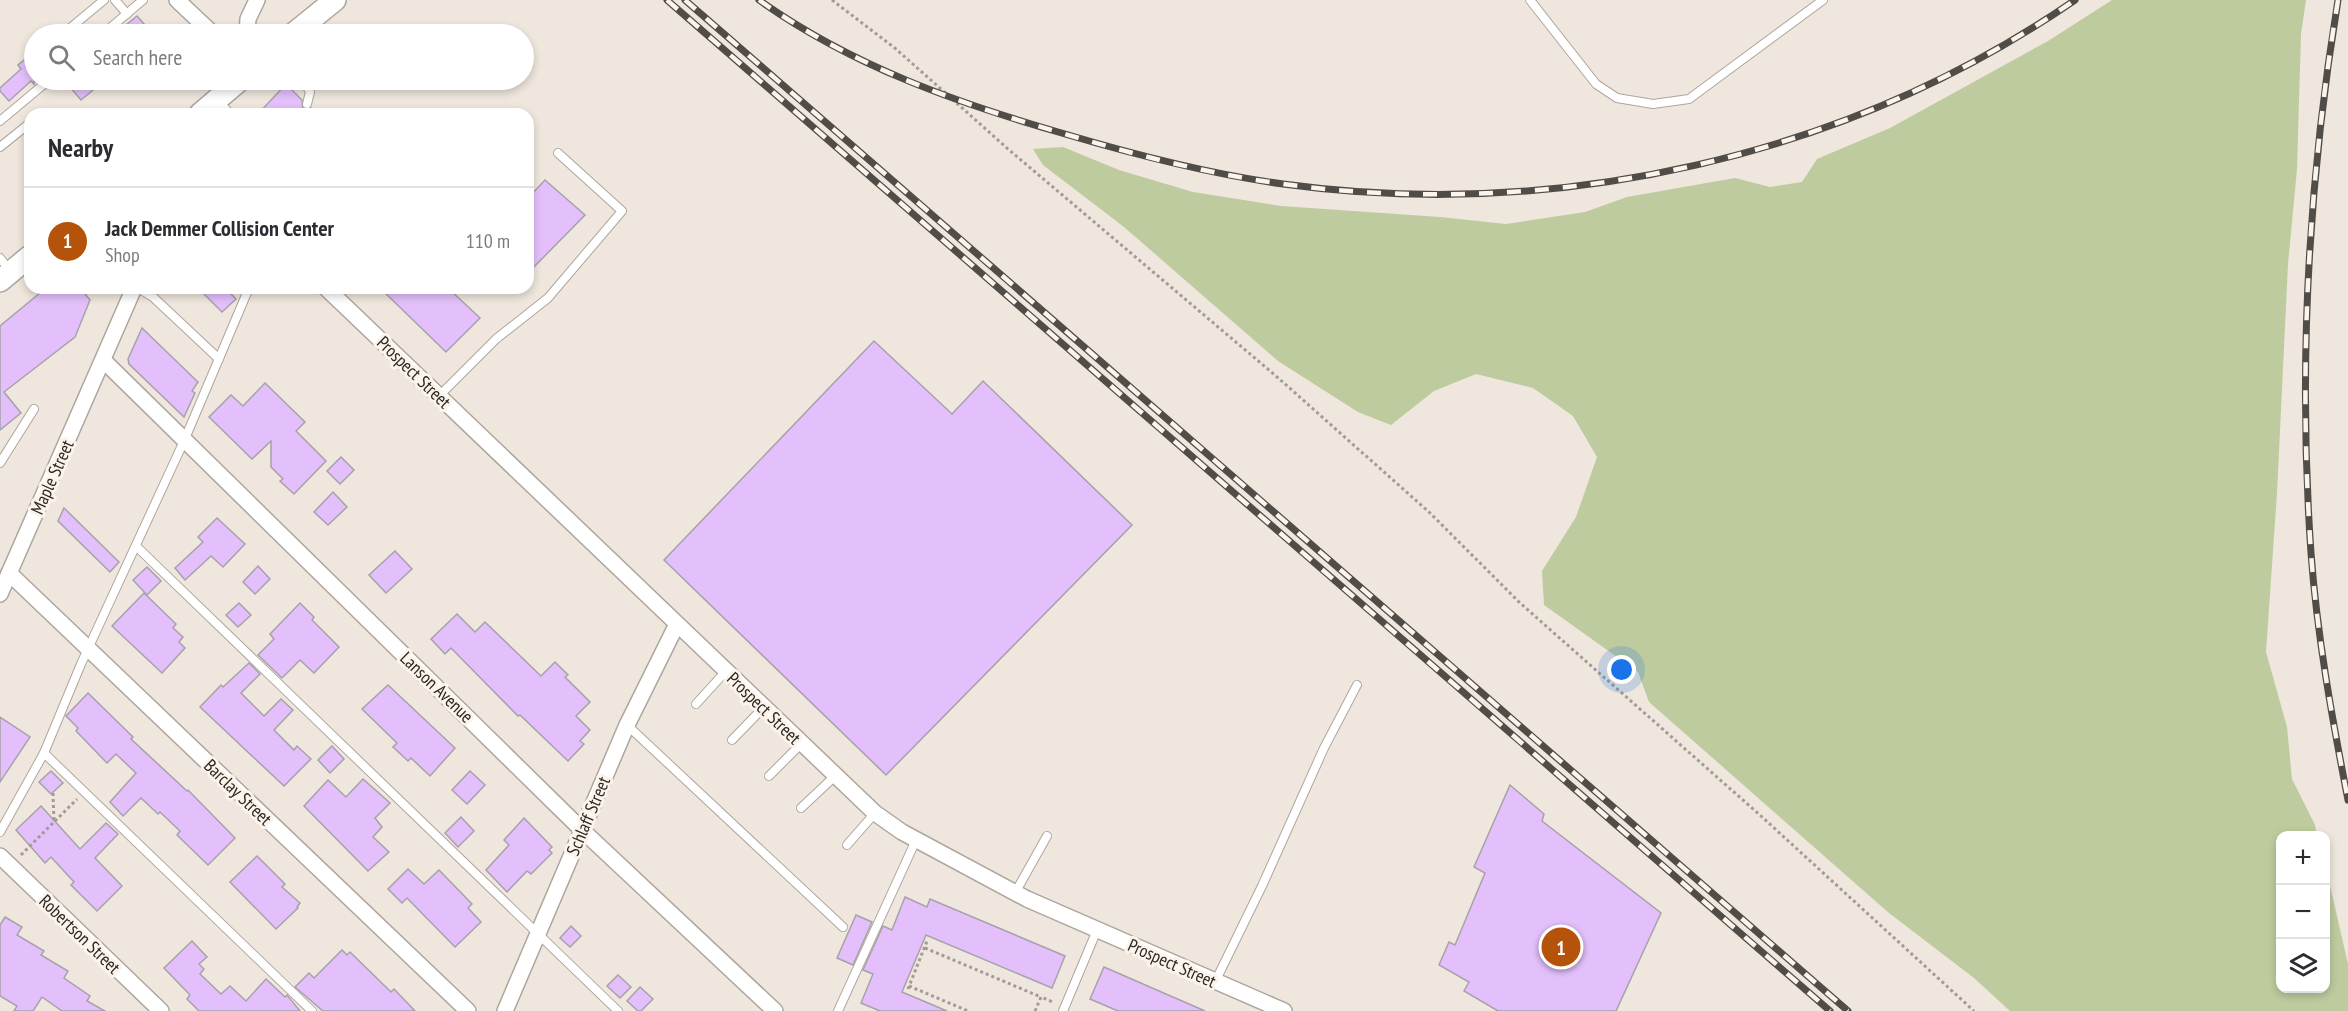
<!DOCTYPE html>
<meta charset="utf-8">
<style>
body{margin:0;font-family:"PT Sans Narrow",sans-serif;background:#f2f2f3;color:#2b2b33}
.controls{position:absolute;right:18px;bottom:18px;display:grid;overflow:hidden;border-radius:12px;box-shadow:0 3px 9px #0003}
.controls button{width:54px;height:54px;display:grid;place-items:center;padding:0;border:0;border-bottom:2px solid #e1e1e2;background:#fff;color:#2b2b33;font:30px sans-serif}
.you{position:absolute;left:1622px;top:670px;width:21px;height:21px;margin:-15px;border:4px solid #fff;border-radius:50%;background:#1a73e8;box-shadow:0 0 0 9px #1a73e833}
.badge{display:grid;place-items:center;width:39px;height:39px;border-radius:50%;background:#b45309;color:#fff;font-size:20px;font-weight:700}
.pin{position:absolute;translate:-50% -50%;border:3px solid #fff;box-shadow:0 2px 6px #0006}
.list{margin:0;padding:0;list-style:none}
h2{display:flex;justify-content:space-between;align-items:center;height:78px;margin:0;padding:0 24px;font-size:26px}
h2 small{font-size:20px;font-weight:400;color:#7c7c81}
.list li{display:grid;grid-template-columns:39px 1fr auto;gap:18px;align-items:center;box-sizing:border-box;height:108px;padding:0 24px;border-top:2px solid #e1e1e2}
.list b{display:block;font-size:22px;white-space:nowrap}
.list p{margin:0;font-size:20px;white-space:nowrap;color:#7c7c81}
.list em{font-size:20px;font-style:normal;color:#7c7c81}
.icon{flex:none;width:33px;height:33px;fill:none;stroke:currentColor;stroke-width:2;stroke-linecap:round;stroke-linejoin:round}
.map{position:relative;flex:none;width:2348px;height:1011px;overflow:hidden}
.search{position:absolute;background:#fff;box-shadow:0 3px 9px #0003;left:24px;top:24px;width:510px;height:66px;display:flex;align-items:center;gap:15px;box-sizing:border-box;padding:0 21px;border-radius:33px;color:#7c7c81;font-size:22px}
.panel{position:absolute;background:#fff;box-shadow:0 3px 9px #0003;left:24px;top:108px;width:510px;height:186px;border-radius:18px}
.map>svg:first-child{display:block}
.green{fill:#bdcb9e}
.building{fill:#e3c0fb;stroke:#a7a1ab;stroke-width:1.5}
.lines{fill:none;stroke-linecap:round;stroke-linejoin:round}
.service-casing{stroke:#aea69e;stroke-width:10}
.minor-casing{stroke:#aea69e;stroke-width:18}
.secondary-casing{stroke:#aea69e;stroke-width:24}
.path{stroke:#a29c95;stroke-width:3;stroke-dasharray:3 3;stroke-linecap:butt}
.service{stroke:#fff;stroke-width:8}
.minor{stroke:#fff;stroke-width:15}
.secondary{stroke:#fff;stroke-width:21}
.rail-casing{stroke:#504c48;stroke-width:7}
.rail{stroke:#fcf3ea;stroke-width:4.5;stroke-dasharray:14;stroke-linecap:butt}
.labels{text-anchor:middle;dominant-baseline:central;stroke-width:6;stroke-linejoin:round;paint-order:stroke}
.street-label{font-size:18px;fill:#2b2825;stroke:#fcf3ea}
</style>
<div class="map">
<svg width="2348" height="1011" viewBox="0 0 2348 1011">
<rect width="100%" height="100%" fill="#efe6dd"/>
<!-- green -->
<path class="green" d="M 2112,0 L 2306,0 L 2301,34 L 2297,169 L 2288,264 L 2277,493 L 2266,652 L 2287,727 L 2292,779 L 2315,825 L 2317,835 L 2280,836 L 2280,988 L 2326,988 L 2326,868 L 2348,964 L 2348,1011 L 2010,1011 L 1974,978 L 1889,913 L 1649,702 L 1638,672 L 1544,605 L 1542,571 L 1576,517 L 1597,457 L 1573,416 L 1533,388 L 1476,374 L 1434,391 L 1391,425 L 1358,412 L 1278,361 L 1124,227 L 1043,165 L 1033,149 L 1063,147 L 1119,170 L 1193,192 L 1281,206 L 1440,217 L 1506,224 L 1585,212 L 1627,197 L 1735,178 L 1770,187 L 1802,182 L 1817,159 L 1890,128 L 2048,41 Z"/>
<!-- building -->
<g class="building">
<path d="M 137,16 L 153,34 L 115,34 Z"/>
<path d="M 34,52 L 34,84 L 31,81 L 9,101 L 0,91 L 0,88 L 21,69 L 18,65 Z"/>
<path d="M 64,80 L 105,80 L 81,100 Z"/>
<path d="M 286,84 L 302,100 L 303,109 L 311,108 L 317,114 L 258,114 Z"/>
<path d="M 545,180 L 585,215 L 528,273 L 528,198 Z"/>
<path d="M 46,288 L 80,288 L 90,300 L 75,337 L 4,392 L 21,413 L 0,430 L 0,326 Z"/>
<path d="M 198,288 L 225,288 L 236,299 L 222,312 Z"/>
<path d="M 380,288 L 448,288 L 480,318 L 446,352 Z"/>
<path d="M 142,328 L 198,382 L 192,391 L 195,393 L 184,417 L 129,364 L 128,359 Z"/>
<path d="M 874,341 L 952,414 L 983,381 L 1132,525 L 886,775 L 664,560 Z"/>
<path d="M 265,383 L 305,422 L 296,431 L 326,461 L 294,494 L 280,481 L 283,479 L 271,467 L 271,441 L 252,459 L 209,417 L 231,395 L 243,406 Z"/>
<path d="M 341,457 L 354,470 L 340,484 L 327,471 Z"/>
<path d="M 333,492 L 347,507 L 328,525 L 314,512 Z"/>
<path d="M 64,508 L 119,562 L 110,572 L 58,521 Z"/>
<path d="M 217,518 L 245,544 L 223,567 L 211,556 L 185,580 L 175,568 L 203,542 L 198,537 Z"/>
<path d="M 395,551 L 412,569 L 386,593 L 369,575 Z"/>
<path d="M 258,566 L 270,579 L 255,594 L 243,582 Z"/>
<path d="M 147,567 L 161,581 L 147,595 L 133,580 Z"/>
<path d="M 144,593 L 176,624 L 173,628 L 183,637 L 179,642 L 185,648 L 162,673 L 112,626 Z"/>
<path d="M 239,603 L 251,615 L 238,627 L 226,615 Z"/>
<path d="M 300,603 L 314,617 L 312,620 L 339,647 L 314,673 L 300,660 L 282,678 L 258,655 L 274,639 L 270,634 Z"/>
<path d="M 457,614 L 475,632 L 485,622 L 541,676 L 555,662 L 568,675 L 565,677 L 590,702 L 576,716 L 590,730 L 580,741 L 584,744 L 568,761 L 520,715 L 518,716 L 451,648 L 445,654 L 431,639 Z"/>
<path d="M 249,663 L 260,674 L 241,693 L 264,716 L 281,699 L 293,710 L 274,730 L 294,750 L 297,746 L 311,759 L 284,786 L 200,707 L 221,685 L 223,687 Z"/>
<path d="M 388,685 L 455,748 L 430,776 L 411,758 L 408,761 L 393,747 L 397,743 L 362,709 Z"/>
<path d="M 88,693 L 133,737 L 131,739 L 187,791 L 188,790 L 235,838 L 208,865 L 177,835 L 180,831 L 160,812 L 158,814 L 141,798 L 123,816 L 110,802 L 136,773 L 116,754 L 107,763 L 76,731 L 78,728 L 66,716 Z"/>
<path d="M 0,717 L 30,737 L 0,782 Z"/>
<path d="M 332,746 L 344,759 L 330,773 L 318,760 Z"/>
<path d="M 51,771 L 63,783 L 51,794 L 39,782 Z"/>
<path d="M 470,771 L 485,785 L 467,804 L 452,790 Z"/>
<path d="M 363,779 L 390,803 L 375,818 L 382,827 L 373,837 L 389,852 L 368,871 L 304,806 L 328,780 L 346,797 Z"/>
<path d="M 1510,785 L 1544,814 L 1542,821 L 1661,913 L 1616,1011 L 1498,1011 L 1464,991 L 1469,982 L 1439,965 L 1449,942 L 1455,945 L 1485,873 L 1474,867 Z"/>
<path d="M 41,806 L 80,849 L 106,823 L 118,834 L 95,858 L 122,886 L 97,911 L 71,885 L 74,882 L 51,857 L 45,863 L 16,830 Z"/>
<path d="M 461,817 L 474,831 L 458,847 L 445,833 Z"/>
<path d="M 524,818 L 552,847 L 549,850 L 552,853 L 531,874 L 527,871 L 507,892 L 486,870 L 509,845 L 504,840 Z"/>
<path d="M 257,856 L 285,884 L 282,887 L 300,903 L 297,907 L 298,908 L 276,929 L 230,882 Z"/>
<path d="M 408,869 L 424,884 L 439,870 L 472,904 L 468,908 L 481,922 L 455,947 L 407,898 L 402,903 L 388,889 Z"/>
<path d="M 905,897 L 927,907 L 930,899 L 1065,956 L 1052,988 L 926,935 L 902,992 L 947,1011 L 880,1011 L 861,1003 L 873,974 L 863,970 L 883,926 L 892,930 Z"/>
<path d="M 856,915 L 872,922 L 853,965 L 837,958 Z"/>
<path d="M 5,917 L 22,927 L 17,935 L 44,951 L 41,955 L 68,971 L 64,978 L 90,996 L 87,1001 L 105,1011 L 62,1011 L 42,997 L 33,1011 L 14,1011 L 17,1006 L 0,996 L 0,925 Z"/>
<path d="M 571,926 L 581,936 L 570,947 L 560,938 Z"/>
<path d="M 192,941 L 207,957 L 199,964 L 204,969 L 200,974 L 221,994 L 230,986 L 246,1001 L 266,979 L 285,997 L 287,995 L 300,1011 L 199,1011 L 187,999 L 190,995 L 164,968 Z"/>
<path d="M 342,950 L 347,955 L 350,952 L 391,992 L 394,989 L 415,1011 L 323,1011 L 295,987 L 309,973 L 314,978 Z"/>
<path d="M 1104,967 L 1205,1011 L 1118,1011 L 1090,999 Z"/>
<path d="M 618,975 L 631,987 L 620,998 L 607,986 Z"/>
<path d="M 640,987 L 653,999 L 641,1011 L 638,1011 L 627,1001 Z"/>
</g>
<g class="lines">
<defs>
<g id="service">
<path d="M 115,0 L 127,14"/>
<path d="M 1530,0 L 1596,84 L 1617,98 L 1653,104 L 1689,99 L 1823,0"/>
<path d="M 69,29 L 104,0"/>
<path d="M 103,34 L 143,0"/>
<path d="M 303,80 L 310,92 L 307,104"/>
<path d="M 216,100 L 231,114"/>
<path d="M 0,121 L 49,80"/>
<path d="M 0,147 L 30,123"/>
<path d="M 0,258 L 10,271"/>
<path d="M 138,288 L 153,297 L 219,359"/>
<path d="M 439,396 L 496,339 L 548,298 L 622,211 L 558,153"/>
<path d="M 0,463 L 34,409"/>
<path d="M 137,547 L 618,1011"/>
<path d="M 696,704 L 726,671"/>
<path d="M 627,725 L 843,927"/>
<path d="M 732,740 L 763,708"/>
<path d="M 44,753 L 312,1011"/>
<path d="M 769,776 L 801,744"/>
<path d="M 801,808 L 835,776"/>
<path d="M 0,832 L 44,753 L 81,664 L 184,441 L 249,288"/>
<path d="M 847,845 L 875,813"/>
<path d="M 1015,893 L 1047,836"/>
<path d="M 1215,982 L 1262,886 L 1324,748 L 1357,685"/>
<path d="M 838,1011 L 916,840"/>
<path d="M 1063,1011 L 1097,930"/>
</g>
<g id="minor">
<path d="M 177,0 L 213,34"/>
<path d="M 247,34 L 248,19 L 257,0"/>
<path d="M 326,288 L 875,813 L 902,832 L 1027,899 L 1284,1011"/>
<path d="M 103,360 L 582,830 L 775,1011"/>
<path d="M 9,573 L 468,1011"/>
<path d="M 0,594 L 134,288"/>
<path d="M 0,856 L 161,1011"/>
<path d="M 505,1011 L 627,725 L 677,624"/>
</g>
<g id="secondary">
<path d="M 293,34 L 335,0"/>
<path d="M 200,114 L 240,80"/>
<path d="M 0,281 L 30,256"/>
</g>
</defs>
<!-- service casing -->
<use href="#service" class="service-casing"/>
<!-- minor casing -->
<use href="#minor" class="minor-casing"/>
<!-- secondary casing -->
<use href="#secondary" class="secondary-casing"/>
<!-- path -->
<g class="path">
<path d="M 832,0 L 896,49 L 1008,149 L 1276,376 L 1429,512 L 1520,603 L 1761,816 L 1974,1011"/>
<path d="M 53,793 L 54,823"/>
<path d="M 21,855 L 77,799"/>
<path d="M 925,948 L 1041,997"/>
<path d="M 909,986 L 968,1011"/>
<path d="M 908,989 L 927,941"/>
<path d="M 1035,1011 L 1041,997 L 1053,1002"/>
</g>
<!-- service -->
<use href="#service" class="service"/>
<!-- minor -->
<use href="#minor" class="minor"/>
<!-- secondary -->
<use href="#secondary" class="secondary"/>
<defs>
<g id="rail">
<path d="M 667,0 L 1830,1011"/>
<path d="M 685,0 L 1848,1011"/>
<path d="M 759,0 C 852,66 957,103 1065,134 C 1136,155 1209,174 1283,184 C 1557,221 1846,158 2075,0"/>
<path d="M 2338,0 C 2308,183 2298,367 2311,553 C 2317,635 2332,718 2348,800"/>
</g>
</defs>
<!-- rail casing -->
<use href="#rail" class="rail-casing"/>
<!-- rail -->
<use href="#rail" class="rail"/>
</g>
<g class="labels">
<!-- street labels -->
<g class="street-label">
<text transform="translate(414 372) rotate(44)">Prospect Street</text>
<text transform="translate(52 477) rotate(-66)">Maple Street</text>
<text transform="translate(437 687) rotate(44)">Lanson Avenue</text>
<text transform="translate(764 708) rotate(44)">Prospect Street</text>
<text transform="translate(238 792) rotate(44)">Barclay Street</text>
<text transform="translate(588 816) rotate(-67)">Schlaff Street</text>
<text transform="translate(80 934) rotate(44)">Robertson Street</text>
<text transform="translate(1172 963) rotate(24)">Prospect Street</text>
</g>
</g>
</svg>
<div class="controls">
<button>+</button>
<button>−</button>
<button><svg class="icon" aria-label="layers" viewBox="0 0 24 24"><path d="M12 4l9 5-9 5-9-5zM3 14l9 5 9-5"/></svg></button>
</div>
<div class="you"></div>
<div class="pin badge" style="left:1561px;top:947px">1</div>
<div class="search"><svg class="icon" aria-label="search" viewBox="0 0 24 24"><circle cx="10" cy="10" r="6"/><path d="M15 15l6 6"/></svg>Search here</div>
<section class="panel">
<h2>Nearby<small></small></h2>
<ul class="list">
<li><span class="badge">1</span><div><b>Jack Demmer Collision Center</b><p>Shop</p></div><em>110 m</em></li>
</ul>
</section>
</div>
